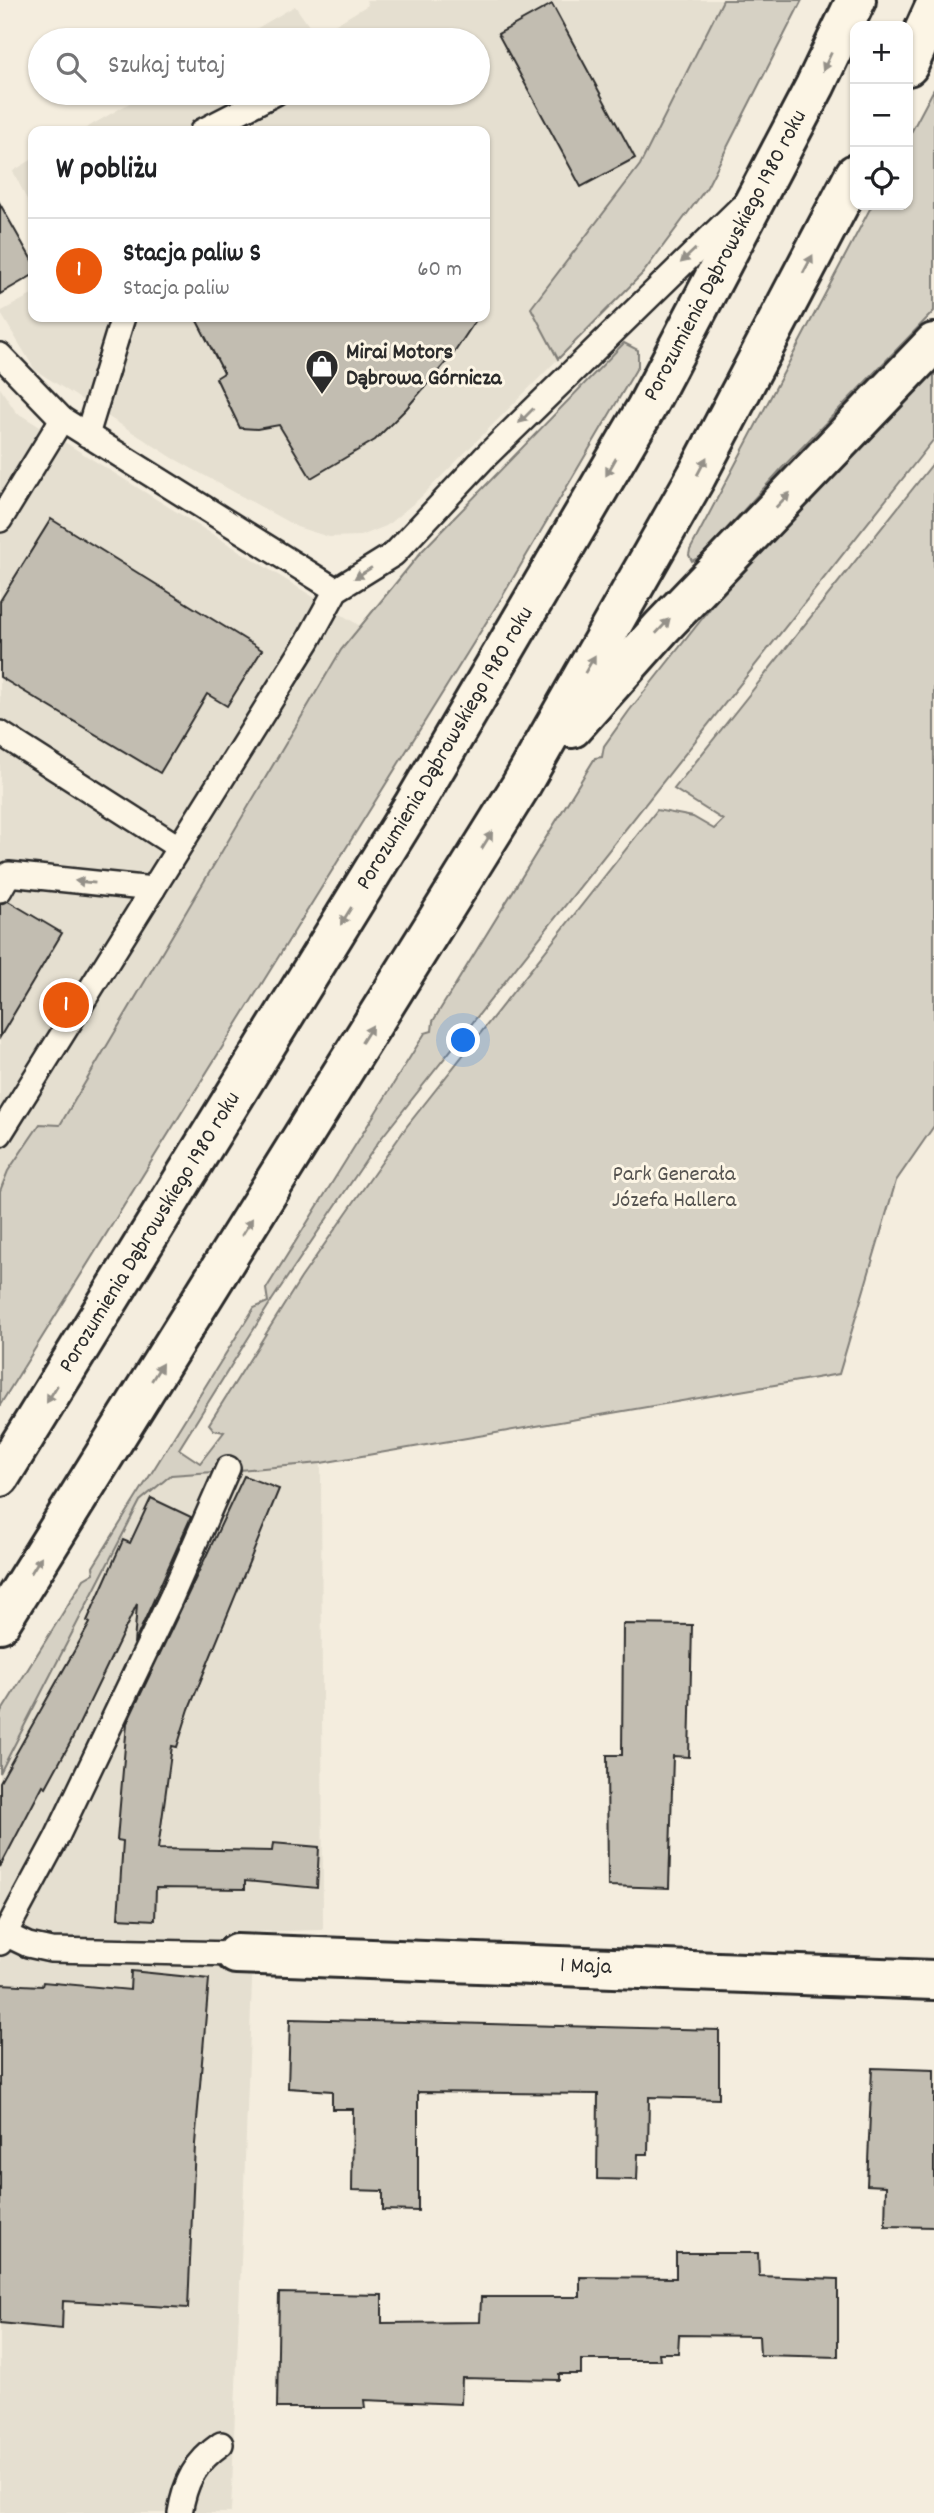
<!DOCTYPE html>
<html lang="pl">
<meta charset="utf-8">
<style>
body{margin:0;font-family:Dekko,sans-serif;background:#f6f6f6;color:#202124}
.controls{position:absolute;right:21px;top:21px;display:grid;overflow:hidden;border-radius:14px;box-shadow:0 2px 5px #0004}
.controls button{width:63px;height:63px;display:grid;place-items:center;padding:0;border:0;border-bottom:2px solid #e0e0e0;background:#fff;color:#202124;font:35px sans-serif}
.you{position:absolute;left:464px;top:1041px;width:24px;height:24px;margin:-18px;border:5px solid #fff;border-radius:50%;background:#1a73e8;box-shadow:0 0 0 10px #1a73e833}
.badge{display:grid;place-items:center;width:46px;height:46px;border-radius:50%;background:#ea580c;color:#fff;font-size:23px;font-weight:700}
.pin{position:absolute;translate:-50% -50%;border:4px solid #fff;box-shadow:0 2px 7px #0006}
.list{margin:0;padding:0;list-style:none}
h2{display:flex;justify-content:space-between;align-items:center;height:91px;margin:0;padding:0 28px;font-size:30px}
h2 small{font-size:23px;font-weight:400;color:#757577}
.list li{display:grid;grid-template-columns:46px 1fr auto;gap:21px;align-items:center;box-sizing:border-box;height:105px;padding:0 28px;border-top:2px solid #e0e0e0}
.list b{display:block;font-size:26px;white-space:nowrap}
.list p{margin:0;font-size:23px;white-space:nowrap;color:#757577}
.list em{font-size:23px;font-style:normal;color:#757577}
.icon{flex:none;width:38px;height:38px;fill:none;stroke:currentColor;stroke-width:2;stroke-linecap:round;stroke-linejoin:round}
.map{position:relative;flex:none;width:934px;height:2513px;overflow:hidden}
.search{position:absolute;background:#fff;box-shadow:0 2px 5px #0004;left:28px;top:28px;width:462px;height:77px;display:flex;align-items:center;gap:18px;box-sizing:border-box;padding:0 24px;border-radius:38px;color:#757577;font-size:26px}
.panel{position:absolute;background:#fff;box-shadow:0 2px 5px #0004;left:28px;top:126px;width:462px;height:196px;border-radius:14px}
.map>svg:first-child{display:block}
.built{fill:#e5dfd0}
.green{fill:#d6d1c4;stroke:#807e78;stroke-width:2}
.building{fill:#c2bdb1;stroke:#2b2b2b;stroke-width:2}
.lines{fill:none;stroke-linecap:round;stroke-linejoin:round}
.service-casing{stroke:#2b2b2b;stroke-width:28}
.minor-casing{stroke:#2b2b2b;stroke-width:44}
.primary-casing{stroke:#2b2b2b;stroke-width:44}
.service{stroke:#fcf5e5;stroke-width:23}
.minor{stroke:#fcf5e5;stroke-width:38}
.primary{stroke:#fcf5e5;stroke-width:38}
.oneway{fill:#949088}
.labels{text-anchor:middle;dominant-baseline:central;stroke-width:6;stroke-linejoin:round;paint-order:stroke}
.street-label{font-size:23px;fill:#2b2b2b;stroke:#fcf5e5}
.poi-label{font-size:23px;font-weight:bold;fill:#2b2b2b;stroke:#fcf5e5;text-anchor:start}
.park-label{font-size:23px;fill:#565451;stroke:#fcf5e5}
</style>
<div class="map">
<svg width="934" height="2513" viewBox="0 0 934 2513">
<rect width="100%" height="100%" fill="#f4edde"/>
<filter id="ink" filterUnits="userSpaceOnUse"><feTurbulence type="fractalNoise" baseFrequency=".0143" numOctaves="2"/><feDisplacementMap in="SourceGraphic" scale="14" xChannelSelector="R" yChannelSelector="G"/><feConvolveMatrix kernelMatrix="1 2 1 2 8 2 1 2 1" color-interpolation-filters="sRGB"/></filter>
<g filter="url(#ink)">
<!-- built -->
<g class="built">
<path d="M 366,0 L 723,0 L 640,165 L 531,308 L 558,359 L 419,499 L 386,526 L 361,536 L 329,537 L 297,527 L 173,458 L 35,370 L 0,312 L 33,294 L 33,317 L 485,317 L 485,131 L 81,131 L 147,93 L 478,93 L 478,40 L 237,40 L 295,6 L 316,36 L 368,5 Z"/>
<path d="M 33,159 L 33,212 L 13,171 Z"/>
<path d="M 0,388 L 16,412 L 360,626 L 341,650 L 60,1125 L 40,1125 L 8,1171 L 0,1191 Z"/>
<path d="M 321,1463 L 323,1930 L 254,1932 L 231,2513 L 0,2513 L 0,1773 L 140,1501 L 172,1475 Z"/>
</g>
<!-- green -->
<g class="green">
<path d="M 723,0 L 802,0 L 707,187 L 643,273 L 558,359 L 531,308 L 640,165 Z"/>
<path d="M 934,89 L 934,311 L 783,467 L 702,556 L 692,561 L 689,555 L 690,550 L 872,205 L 908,205 L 908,138 Z"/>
<path d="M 624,343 L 638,350 L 638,366 L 502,597 L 0,1405 L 0,1191 L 8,1171 L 40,1124 L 60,1125 L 341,650 L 422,551 Z"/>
<path d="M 934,369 L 934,439 L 379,1141 L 272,1300 L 179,1449 L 200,1463 L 224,1432 L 214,1430 L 209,1424 L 301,1278 L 407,1126 L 657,810 L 693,817 L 714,829 L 723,820 L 674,789 L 934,462 L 934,1126 L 896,1181 L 839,1374 L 321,1463 L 239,1470 L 219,1467 L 213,1472 L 171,1475 L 140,1501 L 0,1773 L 0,1714 L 84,1579 L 94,1573 L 93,1567 L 254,1308 L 268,1302 L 266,1289 L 425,1033 L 432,1031 L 433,1021 L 595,758 L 602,757 L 604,746 L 629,711 L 732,581 Z"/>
</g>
<!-- building -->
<g class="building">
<path d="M 552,4 L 635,158 L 581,187 L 498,34 Z"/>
<path d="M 0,204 L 33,262 L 33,275 L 0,294 Z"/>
<path d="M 195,317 L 478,317 L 454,353 L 406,409 L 375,440 L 311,478 L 279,425 L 257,429 L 240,428 L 216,378 L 224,373 Z"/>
<path d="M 51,519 L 262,650 L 227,706 L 207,694 L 160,773 L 0,677 L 0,601 Z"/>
<path d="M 8,901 L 62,933 L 0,1037 L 0,904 Z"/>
<path d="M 244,1476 L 279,1489 L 189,1709 L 177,1747 L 172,1746 L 158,1849 L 272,1851 L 273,1843 L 319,1847 L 317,1888 L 245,1881 L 245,1889 L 156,1888 L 155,1920 L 118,1918 L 123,1841 L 117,1840 L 127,1723 Z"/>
<path d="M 151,1498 L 191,1517 L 134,1644 L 137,1604 L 70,1743 L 46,1787 L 43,1785 L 0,1867 L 0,1782 L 90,1623 L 87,1621 L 123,1540 L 130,1543 Z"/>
<path d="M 623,1624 L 692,1625 L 689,1757 L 673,1756 L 669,1888 L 608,1886 L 607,1755 L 622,1755 Z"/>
<path d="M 131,1971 L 209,1979 L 195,2144 L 188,2308 L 63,2301 L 62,2329 L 0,2323 L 0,1984 L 42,1986 L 43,1982 L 130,1990 Z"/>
<path d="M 290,2019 L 719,2030 L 719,2099 L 649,2097 L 648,2154 L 638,2154 L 637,2180 L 597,2179 L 598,2094 L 418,2092 L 418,2211 L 383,2210 L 383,2191 L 352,2190 L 353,2109 L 332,2109 L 332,2091 L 288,2088 Z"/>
<path d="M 872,2068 L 934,2070 L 934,2227 L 885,2226 L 886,2186 L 867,2185 Z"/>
<path d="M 676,2253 L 758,2253 L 759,2276 L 838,2279 L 838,2357 L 760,2355 L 759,2336 L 679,2335 L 678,2353 L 659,2353 L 660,2360 L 581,2360 L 581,2374 L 559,2374 L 559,2380 L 462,2378 L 461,2404 L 364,2400 L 365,2408 L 277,2408 L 279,2293 L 382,2295 L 382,2323 L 480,2322 L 481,2297 L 580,2297 L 580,2277 L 676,2278 Z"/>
</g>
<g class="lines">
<defs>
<g id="service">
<path d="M 202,131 L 276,93"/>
<path d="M 0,355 L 62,419 L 336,590"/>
<path d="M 87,435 L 123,317"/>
<path d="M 0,520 L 62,419"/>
<path d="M 0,733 L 178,847"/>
<path d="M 0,890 L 9,874 L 153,889"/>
<path d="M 0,1134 L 308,641 L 336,590 L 394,554 L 484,458 L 740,208"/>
<path d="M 5,1934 L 28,1945 L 51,1950 L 236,1954"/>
<path d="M 0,1943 L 56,1839 L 171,1598 L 228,1468"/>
<path d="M 180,2513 C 185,2482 195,2462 221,2444"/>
</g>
<g id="minor">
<path id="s1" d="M 236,1954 L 934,1980"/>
</g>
<g id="primary">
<path d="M 908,66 L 934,9"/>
<path d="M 572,728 L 661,628 L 934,343"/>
<path id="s2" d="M 0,1477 L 413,806 L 646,408 L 815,86 L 856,0"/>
<path d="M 0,1623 L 520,787 L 696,477 L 855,174"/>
</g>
</defs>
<!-- service casing -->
<use href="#service" class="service-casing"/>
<!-- minor casing -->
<use href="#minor" class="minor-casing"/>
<!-- primary casing -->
<use href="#primary" class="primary-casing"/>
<!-- service -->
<use href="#service" class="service"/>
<!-- minor -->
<use href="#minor" class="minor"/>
<!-- primary -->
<use href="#primary" class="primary"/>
</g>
<!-- one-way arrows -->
<defs><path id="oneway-solid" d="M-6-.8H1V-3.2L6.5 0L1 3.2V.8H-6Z" transform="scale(1.75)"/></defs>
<g class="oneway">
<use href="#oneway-solid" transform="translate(827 62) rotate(115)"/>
<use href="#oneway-solid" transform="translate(688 256) rotate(137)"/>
<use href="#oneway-solid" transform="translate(808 264) rotate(-62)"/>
<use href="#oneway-solid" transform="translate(526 416) rotate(135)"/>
<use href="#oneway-solid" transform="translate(702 466) rotate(-62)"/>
<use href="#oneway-solid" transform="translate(611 467) rotate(120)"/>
<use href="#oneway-solid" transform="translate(783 500) rotate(-46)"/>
<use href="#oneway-solid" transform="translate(363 573) rotate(148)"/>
<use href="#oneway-solid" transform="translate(663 626) rotate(-47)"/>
<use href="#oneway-solid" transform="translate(590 664) rotate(-60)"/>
<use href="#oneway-solid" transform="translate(487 840) rotate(-58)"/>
<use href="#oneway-solid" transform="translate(85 882) rotate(-174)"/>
<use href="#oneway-solid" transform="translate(346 916) rotate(122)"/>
<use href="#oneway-solid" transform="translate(367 1034) rotate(-58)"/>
<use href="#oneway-solid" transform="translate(247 1227) rotate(-58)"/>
<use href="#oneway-solid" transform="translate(157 1372) rotate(-58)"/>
<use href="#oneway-solid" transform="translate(52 1394) rotate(122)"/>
<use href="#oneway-solid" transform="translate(36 1565) rotate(-58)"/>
</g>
</g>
<!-- icons -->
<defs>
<symbol id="shop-pin" viewBox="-11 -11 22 30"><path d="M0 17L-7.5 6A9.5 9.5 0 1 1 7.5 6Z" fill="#2b2b2b" stroke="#fcf5e5"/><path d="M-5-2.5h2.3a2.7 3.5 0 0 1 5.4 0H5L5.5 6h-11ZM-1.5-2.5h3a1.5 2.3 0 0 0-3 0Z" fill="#fff"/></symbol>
</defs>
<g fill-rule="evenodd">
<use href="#shop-pin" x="303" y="347" width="38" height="52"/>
</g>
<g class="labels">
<!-- street labels -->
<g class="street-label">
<text stroke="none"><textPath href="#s2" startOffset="1421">Porozumienia Dąbrowskiego 1980 roku</textPath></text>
<text stroke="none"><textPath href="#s2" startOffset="854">Porozumienia Dąbrowskiego 1980 roku</textPath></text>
<text stroke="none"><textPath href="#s2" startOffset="287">Porozumienia Dąbrowskiego 1980 roku</textPath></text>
<text stroke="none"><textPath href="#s1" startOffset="350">1 Maja</textPath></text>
</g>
<!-- poi labels -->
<g class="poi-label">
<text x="346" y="353">Mirai Motors<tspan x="346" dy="26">Dąbrowa Górnicza</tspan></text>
</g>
<!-- park labels -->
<g class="park-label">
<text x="674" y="1175">Park Generała<tspan x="674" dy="26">Józefa Hallera</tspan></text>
</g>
</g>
</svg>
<div class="controls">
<button>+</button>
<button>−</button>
<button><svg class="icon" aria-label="locate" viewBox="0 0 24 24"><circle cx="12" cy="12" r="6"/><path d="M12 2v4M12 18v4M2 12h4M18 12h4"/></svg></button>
</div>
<div class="you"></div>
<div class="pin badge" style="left:66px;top:1005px">1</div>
<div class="search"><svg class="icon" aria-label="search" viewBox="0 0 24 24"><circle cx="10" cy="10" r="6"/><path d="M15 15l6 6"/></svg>Szukaj tutaj</div>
<section class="panel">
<h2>W pobliżu<small></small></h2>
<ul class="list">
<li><span class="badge">1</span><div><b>Stacja paliw S</b><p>Stacja paliw</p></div><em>60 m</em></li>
</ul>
</section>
</div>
